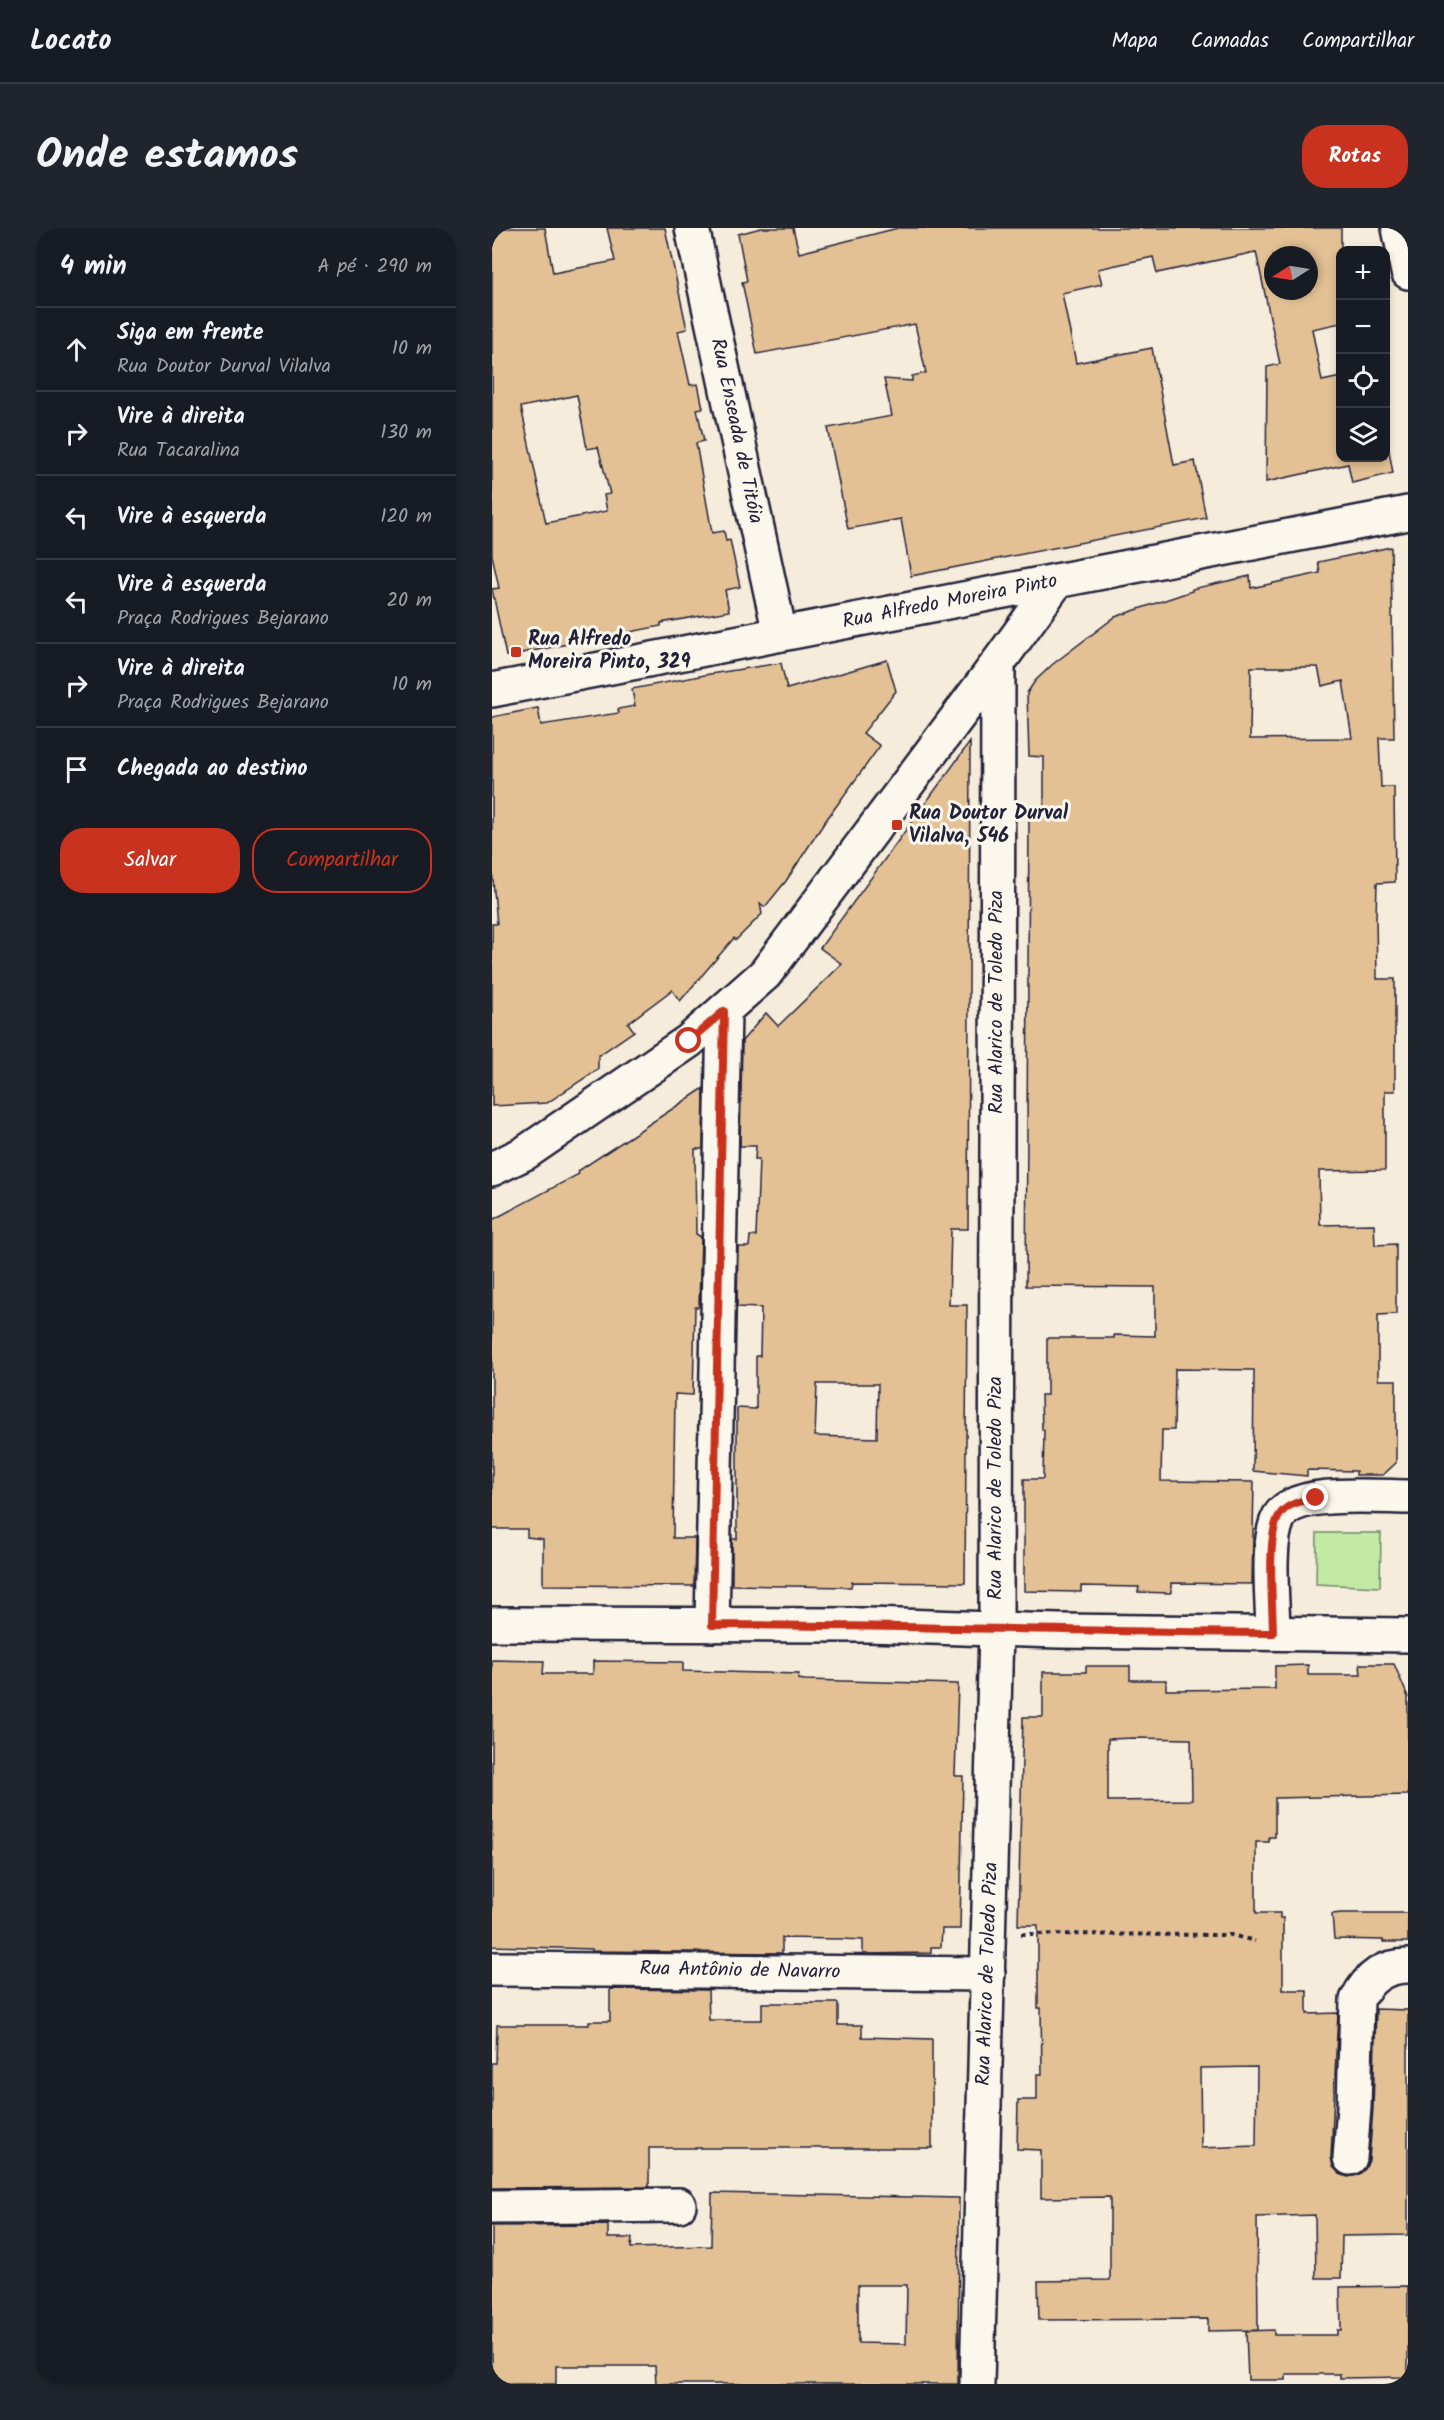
<!DOCTYPE html>
<html lang="pt">
<meta charset="utf-8">
<style>
body{margin:0;font-family:Kalam,sans-serif;background:#20242c;color:#f1f3f6}
.controls{position:absolute;right:18px;top:18px;display:grid;overflow:hidden;border-radius:12px;box-shadow:0 3px 9px #0003}
.controls button{width:54px;height:54px;display:grid;place-items:center;padding:0;border:0;border-bottom:2px solid #363941;background:#171b24;color:#f1f3f6;font:30px sans-serif}
.compass{position:absolute;left:772px;top:18px;width:54px;height:54px;border-radius:50%;background:#171b24;box-shadow:0 3px 9px #0003;rotate:258deg}
.stop{position:absolute;width:18px;height:18px;margin:-14px;border:4px solid #c8321e;border-radius:50%;background:#fff}
.stop.end{background:#c8321e;border-color:#fff;box-shadow:0 2px 6px #0008}
.list{margin:0;padding:0;list-style:none}
h2{display:flex;justify-content:space-between;align-items:center;height:78px;margin:0;padding:0 24px;font-size:26px}
h2 small{font-size:20px;font-weight:400;color:#9ea1a6}
.list li{display:grid;grid-template-columns:39px 1fr auto;gap:18px;align-items:center;box-sizing:border-box;height:84px;padding:0 24px;border-top:2px solid #363941}
.list b{display:block;font-size:22px;white-space:nowrap}
.list p{margin:0;font-size:20px;white-space:nowrap;color:#9ea1a6}
.list em{font-size:20px;font-style:normal;color:#9ea1a6}
.actions{display:flex;gap:12px;padding:18px 24px}
.actions a{flex:1;padding:14px 0;border:2px solid #c8321e;border-radius:24px;text-align:center;font-size:21px;color:#c8321e}
.actions .main{background:#c8321e;color:#fff}
.icon{flex:none;width:33px;height:33px;fill:none;stroke:currentColor;stroke-width:2;stroke-linecap:round;stroke-linejoin:round}
.map{position:relative;flex:none;width:916px;height:2156px;overflow:hidden;border-radius:24px}
header{display:flex;align-items:center;gap:36px;box-sizing:border-box;height:84px;padding:0 30px;background:#171b24;border-bottom:2px solid #363941}
header strong{font-size:28px}
nav{display:flex;gap:33px;margin-inline-start:auto;font-size:21px}
.intro{display:flex;align-items:center;justify-content:space-between;box-sizing:border-box;height:144px;padding:0 36px}
h1{margin:0;font-size:42px}
.button{padding:15px 27px;border-radius:24px;background:#c8321e;color:#fff;font-size:21px;font-weight:700}
main{display:flex;gap:36px;padding:0 36px}
aside{flex:1;background:#171b24;border-radius:24px;box-shadow:0 3px 9px #0003}
.map>svg:first-child{display:block}
.green{fill:#c2eaa5;stroke:#728670;stroke-width:1.5}
.building{fill:#e3c195;stroke:#22223b;stroke-width:1.5;fill-rule:evenodd}
.lines{fill:none;stroke-linecap:round;stroke-linejoin:round}
.minor-casing{stroke:#22223b;stroke-width:38}
.path{stroke:#22223b;stroke-width:4;stroke-dasharray:4.5 4.5;stroke-linecap:butt}
.minor{stroke:#fbf7ec;stroke-width:33}
.route{stroke:#c8321e;stroke-width:8}
.poi-dot{fill:#c8321e;stroke:#fbf7ec;stroke-width:2}
.labels{text-anchor:middle;dominant-baseline:central;stroke-width:6;stroke-linejoin:round;paint-order:stroke}
.street-label{font-size:20px;fill:#22223b;stroke:#fbf7ec}
.poi-label{font-size:20px;font-weight:bold;fill:#22223b;stroke:#fbf7ec;text-anchor:start}
</style>
<header>
<strong>Locato</strong>
<nav><a>Mapa</a><a>Camadas</a><a>Compartilhar</a></nav>
</header>
<div class="intro"><h1>Onde estamos</h1><a class="button">Rotas</a></div>
<main>
<aside>
<h2>4 min<small>A pé · 290 m</small></h2>
<ul class="list">
<li><svg class="icon" aria-label="ahead" viewBox="0 0 24 24"><path d="M12 20V5M6 11l6-6 6 6"/></svg><div><b>Siga em frente</b><p>Rua Doutor Durval Vilalva</p></div><em>10 m</em></li>
<li><svg class="icon" aria-label="right" viewBox="0 0 24 24"><path d="M7 20v-9h11M14 6l5 5-5 5"/></svg><div><b>Vire à direita</b><p>Rua Tacaralina</p></div><em>130 m</em></li>
<li><svg class="icon" aria-label="left" viewBox="0 0 24 24"><path d="M17 20v-9H6M10 6l-5 5 5 5"/></svg><div><b>Vire à esquerda</b></div><em>120 m</em></li>
<li><svg class="icon" aria-label="left" viewBox="0 0 24 24"><path d="M17 20v-9H6M10 6l-5 5 5 5"/></svg><div><b>Vire à esquerda</b><p>Praça Rodrigues Bejarano</p></div><em>20 m</em></li>
<li><svg class="icon" aria-label="right" viewBox="0 0 24 24"><path d="M7 20v-9h11M14 6l5 5-5 5"/></svg><div><b>Vire à direita</b><p>Praça Rodrigues Bejarano</p></div><em>10 m</em></li>
<li><svg class="icon" aria-label="arrive" viewBox="0 0 24 24"><path d="M6 21V4h12l-3 4 3 4H6"/></svg><div><b>Chegada ao destino</b></div></li>
</ul>
<div class="actions"><a class="main">Salvar</a><a>Compartilhar</a></div>
</aside>
<div class="map">
<svg width="916" height="2156" viewBox="0 0 916 2156">
<rect width="100%" height="100%" fill="#f6ecdb"/>
<filter id="ink" filterUnits="userSpaceOnUse"><feTurbulence type="fractalNoise" baseFrequency=".0167" numOctaves="2"/><feDisplacementMap in="SourceGraphic" scale="12" xChannelSelector="R" yChannelSelector="G"/><feConvolveMatrix kernelMatrix="1 2 1 2 8 2 1 2 1" color-interpolation-filters="sRGB"/></filter>
<g filter="url(#ink)">
<!-- green -->
<path class="green" d="M 825,1305 L 889,1305 L 888,1359 L 824,1356 Z"/>
<!-- building -->
<g class="building">
<path d="M 0,0 L 53,0 L 61,45 L 123,33 L 115,0 L 173,0 L 195,101 L 186,103 L 198,157 L 206,156 L 211,180 L 205,181 L 212,213 L 204,215 L 220,305 L 232,303 L 234,313 L 238,312 L 248,359 L 233,362 L 237,383 L 169,395 L 169,398 L 14,428 L 0,361 L 7,360 L 0,327 ZM 85,167 L 95,221 L 106,219 L 118,266 L 112,267 L 115,283 L 54,295 L 29,179 Z"/>
<path d="M 269,0 L 301,0 L 307,25 L 406,0 L 849,0 L 849,95 L 820,101 L 830,153 L 849,149 L 849,230 L 894,230 L 894,206 L 901,245 L 860,255 L 856,236 L 774,254 L 775,139 L 788,136 L 764,24 L 665,45 L 661,29 L 606,41 L 610,56 L 570,65 L 584,135 L 660,120 L 682,237 L 703,233 L 714,290 L 419,348 L 409,291 L 356,301 L 336,200 L 400,188 L 392,151 L 420,153 L 420,148 L 434,145 L 423,96 L 265,126 L 250,54 L 255,53 L 246,6 ZM 781,27 L 817,27 L 817,63 L 781,63 Z"/>
<path d="M 899,319 L 902,510 L 887,510 L 889,559 L 902,559 L 903,654 L 885,655 L 884,689 L 885,751 L 903,751 L 903,863 L 893,863 L 893,942 L 827,943 L 828,997 L 882,996 L 883,1017 L 904,1016 L 904,1086 L 886,1087 L 886,1152 L 904,1152 L 904,1235 L 891,1247 L 864,1247 L 864,1243 L 815,1242 L 815,1248 L 761,1243 L 762,1142 L 683,1141 L 682,1202 L 670,1202 L 669,1253 L 762,1254 L 760,1356 L 679,1355 L 679,1365 L 646,1364 L 647,1359 L 589,1358 L 589,1364 L 532,1363 L 532,1251 L 551,1251 L 552,1202 L 550,1202 L 549,1167 L 555,1167 L 555,1110 L 622,1110 L 622,1107 L 663,1108 L 663,1059 L 534,1058 L 537,589 L 552,589 L 552,529 L 537,528 L 535,465 L 543,453 L 561,436 L 623,389 L 700,363 L 700,361 L 758,348 L 759,360 L 828,345 L 826,334 ZM 759,439 L 826,439 L 830,458 L 851,453 L 860,510 L 758,511 Z"/>
<path d="M 395,432 L 404,463 L 371,505 L 388,518 L 332,595 L 294,653 L 273,679 L 268,675 L 270,686 L 244,712 L 242,710 L 188,773 L 180,762 L 136,795 L 142,803 L 106,828 L 106,841 L 55,875 L 0,878 L 0,696 L 5,696 L 0,641 L 0,489 L 46,480 L 49,497 L 127,485 L 126,481 L 143,478 L 140,461 L 218,446 L 289,435 L 295,461 Z"/>
<path d="M 478,514 L 476,1001 L 459,1001 L 457,1077 L 475,1077 L 473,1355 L 360,1354 L 359,1359 L 240,1357 L 240,1311 L 245,1311 L 245,1180 L 264,1181 L 264,1128 L 268,1128 L 269,1080 L 245,1079 L 246,1019 L 257,1019 L 258,1008 L 264,1008 L 267,931 L 263,931 L 264,918 L 248,918 L 250,813 L 274,785 L 286,798 L 350,736 L 328,720 ZM 325,1156 L 386,1156 L 385,1210 L 323,1208 Z"/>
<path d="M 212,860 L 211,921 L 203,921 L 204,1006 L 209,1009 L 207,1079 L 203,1079 L 201,1167 L 183,1166 L 181,1310 L 203,1310 L 202,1358 L 51,1357 L 51,1311 L 35,1309 L 35,1301 L 0,1301 L 0,992 L 87,946 L 86,943 Z"/>
<path d="M 0,1432 L 52,1433 L 51,1446 L 101,1446 L 101,1433 L 191,1434 L 191,1443 L 307,1446 L 306,1451 L 313,1452 L 466,1456 L 463,1548 L 471,1548 L 468,1701 L 450,1701 L 449,1719 L 439,1719 L 439,1725 L 371,1726 L 371,1712 L 349,1711 L 290,1710 L 290,1725 L 100,1723 L 100,1721 L 0,1718 Z"/>
<path d="M 868,1436 L 902,1436 L 916,1469 L 916,1567 L 783,1570 L 783,1609 L 777,1609 L 777,1614 L 764,1614 L 764,1685 L 788,1685 L 788,1690 L 791,1690 L 791,1762 L 815,1762 L 815,1786 L 846,1785 L 839,1929 L 841,1939 L 848,1946 L 856,1949 L 866,1947 L 873,1941 L 877,1932 L 881,1880 L 884,1781 L 916,1782 L 916,2007 L 850,2008 L 849,2050 L 824,2050 L 823,1987 L 765,1989 L 766,2102 L 716,2103 L 716,2091 L 547,2092 L 546,2053 L 618,2052 L 618,1969 L 549,1970 L 549,1922 L 525,1921 L 526,1872 L 545,1872 L 545,1846 L 550,1846 L 549,1780 L 546,1780 L 546,1697 L 526,1697 L 531,1489 L 551,1489 L 551,1444 L 594,1444 L 594,1438 L 638,1438 L 638,1452 L 674,1452 L 674,1462 L 783,1461 L 783,1438 L 816,1437 L 816,1447 L 869,1447 ZM 643,1510 L 699,1511 L 700,1572 L 616,1573 L 616,1511 ZM 765,1839 L 764,1918 L 709,1920 L 708,1840 Z"/>
<path d="M 850,1685 L 916,1685 L 916,1714 L 891,1714 L 891,1712 L 842,1711 L 840,1686 Z"/>
<path d="M 118,1761 L 216,1762 L 217,1792 L 270,1792 L 270,1775 L 346,1775 L 346,1797 L 370,1797 L 370,1809 L 440,1811 L 440,1920 L 157,1920 L 157,1959 L 0,1960 L 0,1835 L 4,1835 L 5,1797 L 97,1797 L 97,1793 L 118,1793 Z"/>
<path d="M 220,1965 L 467,1970 L 466,2156 L 164,2156 L 163,2138 L 64,2138 L 64,2156 L 0,2156 L 0,1998 L 116,1997 L 116,2010 L 140,2010 L 139,2020 L 219,2018 ZM 366,2057 L 415,2057 L 414,2116 L 366,2115 Z"/>
<path d="M 916,2058 L 916,2149 L 848,2150 L 848,2146 L 794,2146 L 794,2152 L 756,2152 L 754,2103 L 782,2102 L 782,2107 L 845,2107 L 845,2102 L 849,2102 L 848,2059 Z"/>
</g>
<g class="lines">
<defs>
<g id="minor">
<path d="M 200,0 L 288,406"/>
<path d="M 907,0 L 916,44"/>
<path d="M 0,462 L 916,285"/>
<path d="M 0,941 L 33,925 L 197,813 L 273,746 L 506,435 L 565,353"/>
<path d="M 0,1396 L 376,1397 L 567,1403 L 916,1407"/>
<path d="M 220,1397 L 232,783"/>
<path d="M 781,1405 C 781,1375 774,1317 786,1291 C 799,1260 886,1269 916,1269"/>
<path d="M 0,1741 L 496,1746"/>
<path d="M 858,1930 L 862,1879 L 865,1772 C 875,1751 891,1738 916,1738"/>
<path d="M 0,1979 L 187,1977"/>
<path d="M 485,2156 L 504,1402 L 506,435"/>
</g>
</defs>
<!-- minor casing -->
<use href="#minor" class="minor-casing"/>
<!-- path -->
<path class="path" d="M 529,1706 L 739,1707 L 763,1713"/>
<!-- minor -->
<use href="#minor" class="minor"/>
</g>
</g>
<g class="lines" filter="url(#ink)">
<!-- route -->
<path class="route" d="M 197,813 L 232,783 L 220,1397 C 407,1397 594,1404 781,1405 C 781,1380 774,1308 787,1288 C 795,1275 810,1273 824,1270"/>
</g>
<!-- markers -->
<g class="poi-dot">
<rect x="18" y="418" width="12" height="12" rx="3"/>
<rect x="399" y="591" width="12" height="12" rx="3"/>
</g>
<g class="labels">
<!-- street labels -->
<g class="street-label">
<text transform="translate(244 203) rotate(78)">Rua Enseada de Titóia</text>
<text transform="translate(458 374) rotate(-11)">Rua Alfredo Moreira Pinto</text>
<text transform="translate(505 774) rotate(-90)">Rua Alarico de Toledo Piza</text>
<text transform="translate(504 1260) rotate(-90)">Rua Alarico de Toledo Piza</text>
<text transform="translate(248 1743) rotate(1)">Rua Antônio de Navarro</text>
<text transform="translate(496 1746) rotate(-88)">Rua Alarico de Toledo Piza</text>
</g>
<!-- poi labels -->
<g class="poi-label">
<text x="36" y="412">Rua Alfredo<tspan x="36" dy="23">Moreira Pinto, 329</tspan></text>
<text x="417" y="586">Rua Doutor Durval<tspan x="417" dy="23">Vilalva, 546</tspan></text>
</g>
</g>
</svg>
<div class="controls">
<button>+</button>
<button>−</button>
<button><svg class="icon" aria-label="locate" viewBox="0 0 24 24"><circle cx="12" cy="12" r="6"/><path d="M12 2v4M12 18v4M2 12h4M18 12h4"/></svg></button>
<button><svg class="icon" aria-label="layers" viewBox="0 0 24 24"><path d="M12 4l9 5-9 5-9-5zM3 14l9 5 9-5"/></svg></button>
</div>
<svg class="compass" viewBox="-18 -18 36 36"><path d="M0-13l5 13h-10z" fill="#e53935"/><path d="M0 13l5-13h-10z" fill="#9ea1a6"/></svg>
<div class="stop" style="left:197px;top:813px"></div>
<div class="stop end" style="left:824px;top:1270px"></div>
</div>
</main>
